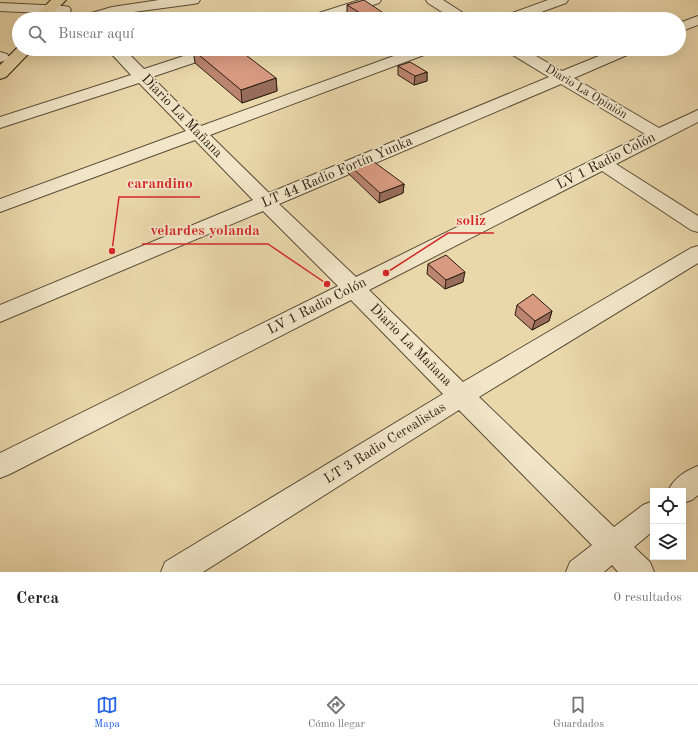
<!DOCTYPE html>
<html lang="es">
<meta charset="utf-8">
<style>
body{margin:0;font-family:"Old Standard TT",serif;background:#f6f6f6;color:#222}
.controls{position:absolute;right:12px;bottom:12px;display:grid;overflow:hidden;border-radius:0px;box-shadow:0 4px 16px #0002}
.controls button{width:36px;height:36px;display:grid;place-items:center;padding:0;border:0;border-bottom:1px solid #e0e0e0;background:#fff;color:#222;font:20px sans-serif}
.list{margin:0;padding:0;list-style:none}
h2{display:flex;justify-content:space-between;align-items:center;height:52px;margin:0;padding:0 16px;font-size:17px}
h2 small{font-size:13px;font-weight:400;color:#767676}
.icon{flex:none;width:22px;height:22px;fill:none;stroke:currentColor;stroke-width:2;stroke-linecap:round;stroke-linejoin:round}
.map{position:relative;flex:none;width:698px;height:572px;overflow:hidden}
.search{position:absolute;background:#fff;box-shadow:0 4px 16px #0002;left:12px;right:12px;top:12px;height:44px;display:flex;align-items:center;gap:10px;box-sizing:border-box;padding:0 14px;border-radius:22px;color:#767676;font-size:15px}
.sheet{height:112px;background:#fff}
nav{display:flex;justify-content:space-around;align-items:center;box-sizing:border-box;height:56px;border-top:1px solid #e0e0e0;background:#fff;font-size:11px;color:#767676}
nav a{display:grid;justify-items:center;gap:2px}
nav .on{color:#2563eb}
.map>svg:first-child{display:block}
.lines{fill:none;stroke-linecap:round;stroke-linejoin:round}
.minor-casing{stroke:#5a4c38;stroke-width:2}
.major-casing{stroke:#2a1e11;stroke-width:2}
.minor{fill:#f1e6c8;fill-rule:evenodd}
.major{fill:#ead8ab;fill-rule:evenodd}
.wall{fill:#ba846f;stroke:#2a1e11}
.shaded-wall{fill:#976c5a;stroke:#2a1e11}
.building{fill:#d89a81;stroke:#2a1e11}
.labels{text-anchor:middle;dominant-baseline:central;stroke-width:3.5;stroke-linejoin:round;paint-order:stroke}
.far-street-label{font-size:12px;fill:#2a1e11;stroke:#f1e6c8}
.street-label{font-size:14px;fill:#2a1e11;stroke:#f1e6c8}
.leader{fill:none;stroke:#d62828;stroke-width:1.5}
.callout-dot{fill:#d62828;stroke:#f1e6c8;stroke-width:1.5}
.callout-label{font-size:15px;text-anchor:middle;font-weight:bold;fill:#d62828;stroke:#f1e6c8;stroke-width:3.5;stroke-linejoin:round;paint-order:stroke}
</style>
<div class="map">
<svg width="698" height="572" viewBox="0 0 698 572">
<rect width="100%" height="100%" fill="#ead8ab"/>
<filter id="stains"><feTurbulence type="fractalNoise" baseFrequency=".005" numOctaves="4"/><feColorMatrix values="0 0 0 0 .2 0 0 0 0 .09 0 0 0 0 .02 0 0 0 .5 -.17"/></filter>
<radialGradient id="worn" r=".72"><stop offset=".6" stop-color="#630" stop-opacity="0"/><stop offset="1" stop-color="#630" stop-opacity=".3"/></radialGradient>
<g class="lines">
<defs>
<g id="minor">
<path d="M 159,0 L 200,0 L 198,3 L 193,4 L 126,13 L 101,19 L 79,19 L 81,16 L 112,7 Z"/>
<path d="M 360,0 L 381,0 L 379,3 L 329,19 L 307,19 L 309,16 Z"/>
<path d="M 426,0 L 443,0 L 468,16 L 470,19 L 453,19 L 428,3 Z"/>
<path d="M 548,0 L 568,0 L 566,3 L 522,19 L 502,19 L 504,16 Z"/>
<path d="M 0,3 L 64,6 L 69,7 L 71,10 L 69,13 L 64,14 L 0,11 Z"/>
<path d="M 698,16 L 698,25 L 679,32 L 679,23 Z"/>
<path d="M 107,49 L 124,49 L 144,69 L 205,49 L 229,49 L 226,52 L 152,77 L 201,126 L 413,49 L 435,49 L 432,52 L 210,135 L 269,193 L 549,77 L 508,52 L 505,49 L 524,49 L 562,71 L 616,49 L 637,49 L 634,52 L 574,78 L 659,128 L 698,110 L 698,122 L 616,164 L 698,216 L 698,232 L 691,230 L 602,171 L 369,290 L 463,382 L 691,248 L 698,246 L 698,263 L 479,397 L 614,527 L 643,505 L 653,501 L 653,531 L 634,547 L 650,562 L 654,572 L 618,572 L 612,565 L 604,572 L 566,572 L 570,562 L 592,545 L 459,410 L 203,572 L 161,572 L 165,562 L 443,394 L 351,300 L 10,474 L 0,478 L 0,453 L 338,286 L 263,211 L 0,322 L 0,305 L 253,200 L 195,140 L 0,212 L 0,199 L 186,131 L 139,83 L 0,128 L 0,117 L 131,75 ZM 561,84 L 645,134 L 356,277 L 279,204 Z"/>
<path d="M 0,52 L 7,54 L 9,57 L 7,60 L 0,62 Z"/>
<path d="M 698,466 L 698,495 L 692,500 L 683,503 L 683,491 L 668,491 C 674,478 685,471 698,466 Z"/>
</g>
<g id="major">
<path d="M 51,0 L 66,0 L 47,19 L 32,19 Z"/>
<path d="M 19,46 L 19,49 L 33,49 L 6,77 L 0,79 L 0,65 Z"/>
</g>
</defs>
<!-- minor casing -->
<use href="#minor" class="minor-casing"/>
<!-- major casing -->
<use href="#major" class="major-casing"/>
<!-- minor -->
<use href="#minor" class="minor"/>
<!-- major -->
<use href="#major" class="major"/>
</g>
<!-- wall -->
<g class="wall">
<path d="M 347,5 L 388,19 L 356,19 L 347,13 Z"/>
<path d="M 193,50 L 276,78 L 277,91 L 242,103 L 195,63 Z"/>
<path d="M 398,66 L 427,72 L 427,81 L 414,85 L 398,75 Z"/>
<path d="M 348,164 L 404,184 L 403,193 L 379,203 L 348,173 Z"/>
<path d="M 428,264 L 463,282 L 445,289 L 427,274 Z"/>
<path d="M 517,305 L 552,311 L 549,321 L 532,330 L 515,315 Z"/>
</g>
<!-- shaded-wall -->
<g class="shaded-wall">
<path d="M 388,16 L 388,19 L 377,19 Z"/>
<path d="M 427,72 L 427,81 L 414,85 L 415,76 Z"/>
<path d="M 276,78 L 277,91 L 242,103 L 241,90 Z"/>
<path d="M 404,184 L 403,193 L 379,203 L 380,193 Z"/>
<path d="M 465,272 L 463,282 L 445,289 L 446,280 Z"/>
<path d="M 552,311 L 549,321 L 532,330 L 535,321 Z"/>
</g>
<!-- building -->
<g class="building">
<path d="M 364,0 L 388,16 L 377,19 L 370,19 L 347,5 Z"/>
<path d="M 195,49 L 238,49 L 276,78 L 241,90 L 193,50 Z"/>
<path d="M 410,62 L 427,72 L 415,76 L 398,66 Z"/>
<path d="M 366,156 L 404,184 L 380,193 L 348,164 Z"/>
<path d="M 446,255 L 465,272 L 446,280 L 428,264 Z"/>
<path d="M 533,294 L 552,311 L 535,321 L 517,305 Z"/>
</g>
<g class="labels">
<!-- far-street labels -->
<g class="far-street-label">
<text transform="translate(586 92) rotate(31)">Diario La Opinión</text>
</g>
<!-- street labels -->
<g class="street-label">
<text transform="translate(182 116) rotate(46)">Diario La Mañana</text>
<text transform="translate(606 161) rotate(-27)">LV 1 Radio Colón</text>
<text transform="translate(337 172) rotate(-23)">LT 44 Radio Fortín Yunka</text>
<text transform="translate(317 306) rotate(-27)">LV 1 Radio Colón</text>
<text transform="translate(411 345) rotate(45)">Diario La Mañana</text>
<text transform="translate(385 443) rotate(-32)">LT 3 Radio Cerealistas</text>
</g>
</g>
<!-- callouts -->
<path class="leader" d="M112 251L119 197H200M386 273L448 233H494M327 284L268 244H142"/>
<g class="callout-dot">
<circle cx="112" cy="251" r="4"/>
<circle cx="386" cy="273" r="4"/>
<circle cx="327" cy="284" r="4"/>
</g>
<g class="callout-label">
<text x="160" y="188">carandino</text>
<text x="471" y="225">soliz</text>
<text x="205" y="235">velardes yolanda</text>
</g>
<rect width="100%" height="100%" filter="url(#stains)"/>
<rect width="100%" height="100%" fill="url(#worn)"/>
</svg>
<div class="controls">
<button><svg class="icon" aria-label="locate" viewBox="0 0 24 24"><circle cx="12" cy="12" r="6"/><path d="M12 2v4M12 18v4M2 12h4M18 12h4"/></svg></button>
<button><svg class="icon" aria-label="layers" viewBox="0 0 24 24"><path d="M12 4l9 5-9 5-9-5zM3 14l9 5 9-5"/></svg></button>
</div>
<div class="search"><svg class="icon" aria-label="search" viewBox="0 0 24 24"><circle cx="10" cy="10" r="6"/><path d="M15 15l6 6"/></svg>Buscar aquí</div>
</div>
<section class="sheet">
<h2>Cerca<small>0 resultados</small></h2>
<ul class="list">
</ul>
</section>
<nav>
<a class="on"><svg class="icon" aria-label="map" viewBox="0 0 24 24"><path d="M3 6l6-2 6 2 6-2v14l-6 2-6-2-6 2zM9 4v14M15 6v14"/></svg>Mapa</a>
<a><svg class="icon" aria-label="directions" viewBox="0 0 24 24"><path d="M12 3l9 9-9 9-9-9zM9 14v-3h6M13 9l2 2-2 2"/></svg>Cómo llegar</a>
<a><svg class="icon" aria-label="saved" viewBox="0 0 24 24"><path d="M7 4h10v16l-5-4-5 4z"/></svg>Guardados</a>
</nav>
